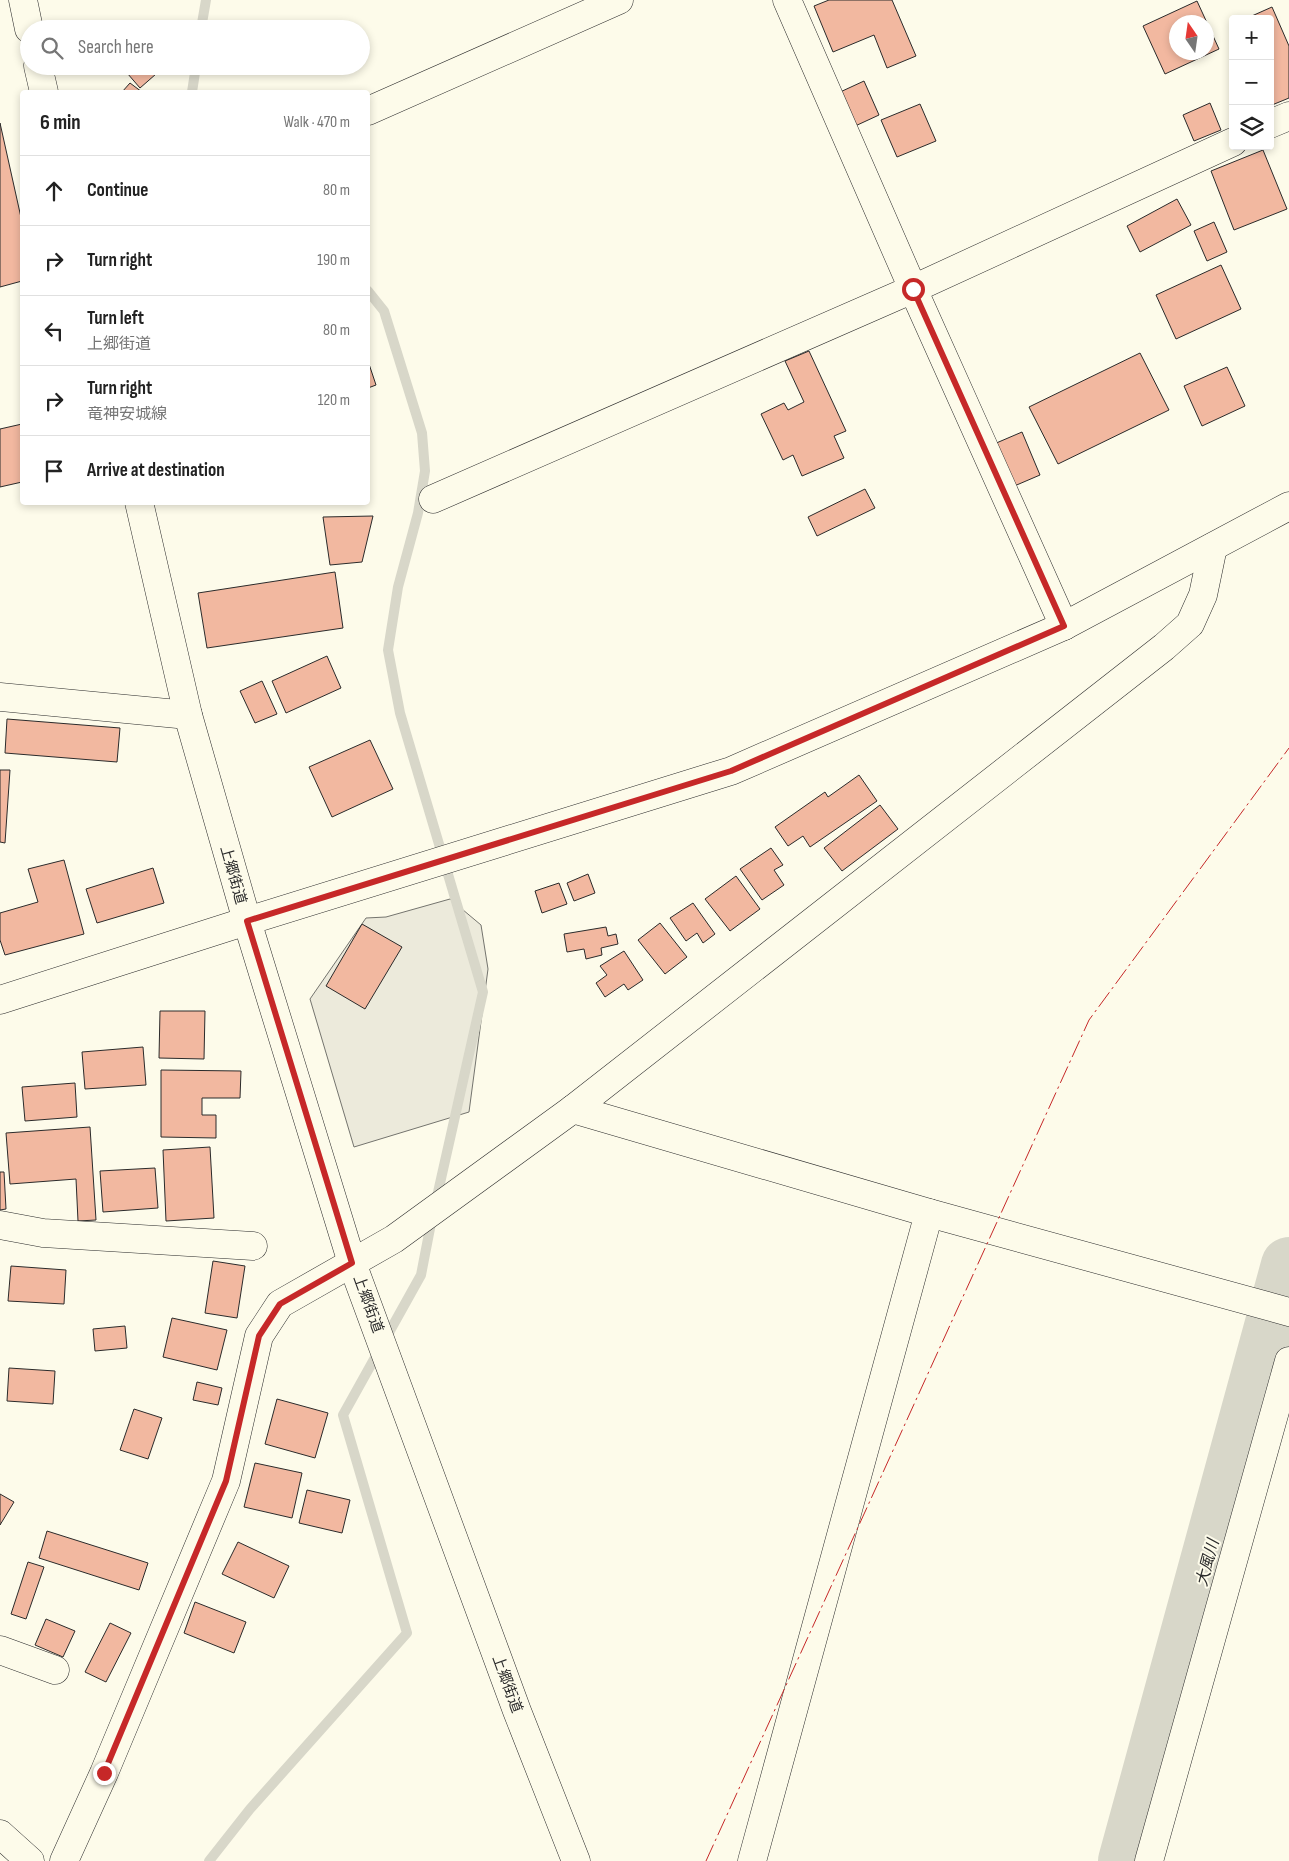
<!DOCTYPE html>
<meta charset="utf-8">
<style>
body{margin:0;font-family:"Sofia Sans Condensed","Noto Sans JP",sans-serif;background:#f6f6f6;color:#222}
.controls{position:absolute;right:15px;top:15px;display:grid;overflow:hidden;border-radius:5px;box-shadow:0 2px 8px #0003}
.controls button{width:45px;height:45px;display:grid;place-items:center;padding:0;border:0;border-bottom:1px solid #e0e0e0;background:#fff;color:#222;font:25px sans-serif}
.compass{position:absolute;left:1169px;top:15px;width:45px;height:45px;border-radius:50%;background:#fff;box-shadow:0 2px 8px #0003;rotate:347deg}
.stop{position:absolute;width:15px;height:15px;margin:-11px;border:4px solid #c62828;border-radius:50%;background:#fff}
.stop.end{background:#c62828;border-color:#fff;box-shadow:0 1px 5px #0008}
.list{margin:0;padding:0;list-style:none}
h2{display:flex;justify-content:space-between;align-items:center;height:65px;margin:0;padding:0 20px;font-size:21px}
h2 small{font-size:16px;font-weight:400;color:#767676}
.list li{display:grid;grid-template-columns:32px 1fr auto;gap:15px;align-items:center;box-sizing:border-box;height:70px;padding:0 20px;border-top:1px solid #e0e0e0}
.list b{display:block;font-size:19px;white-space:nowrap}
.list p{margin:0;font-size:16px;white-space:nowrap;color:#767676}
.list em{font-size:16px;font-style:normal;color:#767676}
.icon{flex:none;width:28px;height:28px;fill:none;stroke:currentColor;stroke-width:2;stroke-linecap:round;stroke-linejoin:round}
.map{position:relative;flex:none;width:1289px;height:1861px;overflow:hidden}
.search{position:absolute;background:#fff;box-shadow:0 2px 8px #0003;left:20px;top:20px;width:350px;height:55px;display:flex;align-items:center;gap:12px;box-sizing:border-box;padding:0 18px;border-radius:28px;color:#767676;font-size:19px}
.panel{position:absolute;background:#fff;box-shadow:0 2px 8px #0003;left:20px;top:90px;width:350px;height:415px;border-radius:5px}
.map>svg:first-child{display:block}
.parking{fill:#eceadb;stroke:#74746e}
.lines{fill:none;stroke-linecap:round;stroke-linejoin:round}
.stream{stroke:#d8d7c9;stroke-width:10}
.river{stroke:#d8d7c9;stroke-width:56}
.building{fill:#f2b8a0;stroke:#2b2b2b;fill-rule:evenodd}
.minor-casing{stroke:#2b2b2b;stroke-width:29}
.major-casing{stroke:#2b2b2b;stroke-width:29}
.minor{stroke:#fdfbea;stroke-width:28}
.major{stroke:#fdfbea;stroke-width:28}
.power{stroke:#c62828;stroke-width:1;stroke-dasharray:18 4 2.5 4;stroke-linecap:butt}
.route{stroke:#c62828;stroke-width:6}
.labels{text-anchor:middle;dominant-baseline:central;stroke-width:4;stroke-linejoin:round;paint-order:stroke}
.street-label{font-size:15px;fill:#2b2b2b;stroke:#fdfbea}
.water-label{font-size:16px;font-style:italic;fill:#2b2b2b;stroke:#fdfbea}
</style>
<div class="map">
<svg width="1289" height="1861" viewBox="0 0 1289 1861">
<rect width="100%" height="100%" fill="#fdfbea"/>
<!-- parking -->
<path class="parking" d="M 450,899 L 481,925 L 488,969 L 469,1112 L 354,1147 L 310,999 L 366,918 L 386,917 Z"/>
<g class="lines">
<!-- stream -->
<g class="stream">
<path d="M 201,29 L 206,0"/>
<path d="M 192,92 L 196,66"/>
<path d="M 368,291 L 384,311 L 422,433 L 425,471 L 418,513 L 398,587 L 388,650 L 400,713 L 483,992 L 436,1201"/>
<path d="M 209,1861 L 250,1809 L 407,1633 L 343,1415 L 421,1275 L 432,1218"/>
</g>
<!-- river -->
<path class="river" d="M 1126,1861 L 1289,1265"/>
</g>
<!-- building -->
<g class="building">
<path d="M 829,0 L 892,0 L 916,56 L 887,68 L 874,35 L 833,52 L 814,6 Z"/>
<path d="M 1197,1 L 1219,49 L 1165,74 L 1143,26 ZM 1176,22 L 1206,22 L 1206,52 L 1176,52 Z"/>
<path d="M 1272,7 L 1289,46 L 1289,98 L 1272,105 L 1270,100 L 1270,19 L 1245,19 Z"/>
<path d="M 121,66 L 163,66 L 164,67 L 140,88 Z"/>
<path d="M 864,81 L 879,115 L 853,127 L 838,93 Z"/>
<path d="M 130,83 L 142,92 L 122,92 Z"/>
<path d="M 1210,103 L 1221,130 L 1194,141 L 1183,115 Z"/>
<path d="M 920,104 L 936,141 L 897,157 L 881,120 Z"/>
<path d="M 0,123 L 22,222 L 22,281 L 0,287 Z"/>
<path d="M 1263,150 L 1287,209 L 1234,230 L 1211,171 Z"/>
<path d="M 1177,199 L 1191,225 L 1140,252 L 1127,226 Z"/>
<path d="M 1214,222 L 1227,252 L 1207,261 L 1194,231 Z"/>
<path d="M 1221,265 L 1241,309 L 1176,339 L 1156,295 Z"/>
<path d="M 809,351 L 846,431 L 834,436 L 844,458 L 802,476 L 793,455 L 783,460 L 761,414 L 784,403 L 788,410 L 804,402 L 785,361 Z"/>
<path d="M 1140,353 L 1169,410 L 1058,464 L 1029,407 Z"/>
<path d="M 368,361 L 376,385 L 368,388 Z"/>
<path d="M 1227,367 L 1245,406 L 1202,426 L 1184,386 Z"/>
<path d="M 22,424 L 22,482 L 0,487 L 0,429 Z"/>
<path d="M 1022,432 L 1040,475 L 1012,487 L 994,444 Z"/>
<path d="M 865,489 L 875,508 L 817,536 L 808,517 Z"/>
<path d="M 373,516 L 362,562 L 330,565 L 323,517 Z"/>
<path d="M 335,572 L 343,628 L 207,648 L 198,593 Z"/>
<path d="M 327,656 L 341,688 L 286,713 L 272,681 Z"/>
<path d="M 262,681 L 277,714 L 255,723 L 240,691 Z"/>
<path d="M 7,719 L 120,728 L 117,762 L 5,753 Z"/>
<path d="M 370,740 L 393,789 L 332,817 L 309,767 Z"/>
<path d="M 0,770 L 10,770 L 5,843 L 0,842 Z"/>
<path d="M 859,775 L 877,801 L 810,847 L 803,836 L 788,846 L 775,827 L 825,792 L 828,797 Z"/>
<path d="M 880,805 L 898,829 L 842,871 L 824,848 Z"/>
<path d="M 771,848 L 783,865 L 774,870 L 784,885 L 762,900 L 740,869 Z"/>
<path d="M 64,860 L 84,934 L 5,955 L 0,940 L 0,913 L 38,902 L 28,869 Z"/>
<path d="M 153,868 L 164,903 L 97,923 L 86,889 Z"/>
<path d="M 588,874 L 595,893 L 574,901 L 567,883 Z"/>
<path d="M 736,876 L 760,909 L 730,931 L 705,899 Z"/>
<path d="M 559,883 L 567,904 L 542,913 L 535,891 Z"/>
<path d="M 693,903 L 715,934 L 703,943 L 697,933 L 686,941 L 670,918 Z"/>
<path d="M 660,923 L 687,957 L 665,974 L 638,940 Z"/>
<path d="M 362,924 L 402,947 L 365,1009 L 326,986 Z"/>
<path d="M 606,927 L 608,936 L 616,934 L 618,944 L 601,948 L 602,955 L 586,959 L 584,949 L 567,952 L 564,934 Z"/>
<path d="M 624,951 L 643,980 L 628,990 L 624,984 L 605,997 L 596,983 L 607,975 L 600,966 Z"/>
<path d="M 160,1011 L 205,1011 L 204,1059 L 159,1058 Z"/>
<path d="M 143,1047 L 146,1085 L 85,1089 L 82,1052 Z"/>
<path d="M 161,1070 L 241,1071 L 240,1098 L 202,1098 L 202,1115 L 216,1115 L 216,1138 L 161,1137 Z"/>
<path d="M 75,1083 L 77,1117 L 25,1121 L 22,1087 Z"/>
<path d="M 90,1127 L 96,1220 L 78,1221 L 76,1179 L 10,1184 L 6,1133 Z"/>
<path d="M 210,1147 L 214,1218 L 166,1221 L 163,1150 Z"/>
<path d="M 155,1168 L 158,1208 L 103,1212 L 100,1171 Z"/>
<path d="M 0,1172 L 4,1172 L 6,1209 L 0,1210 Z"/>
<path d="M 213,1261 L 245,1266 L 237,1318 L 205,1313 Z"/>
<path d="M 11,1266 L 66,1270 L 64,1304 L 8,1301 Z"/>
<path d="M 172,1318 L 227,1330 L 217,1370 L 163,1357 Z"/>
<path d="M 125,1326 L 127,1348 L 95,1351 L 93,1329 Z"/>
<path d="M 9,1368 L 55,1371 L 53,1404 L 7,1401 Z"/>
<path d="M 197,1382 L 222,1388 L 218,1405 L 193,1400 Z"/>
<path d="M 277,1399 L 328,1413 L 315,1458 L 265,1444 Z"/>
<path d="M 134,1409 L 162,1418 L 148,1459 L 120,1450 Z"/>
<path d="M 255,1463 L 302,1473 L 292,1518 L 244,1507 Z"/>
<path d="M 307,1490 L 350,1500 L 342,1533 L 299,1523 Z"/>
<path d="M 0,1494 L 14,1502 L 0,1525 Z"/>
<path d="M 47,1531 L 148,1563 L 139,1590 L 39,1558 Z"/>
<path d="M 238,1542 L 289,1566 L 274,1598 L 222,1574 Z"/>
<path d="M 28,1562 L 44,1567 L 26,1619 L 11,1614 Z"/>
<path d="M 195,1602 L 246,1622 L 234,1653 L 184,1633 Z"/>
<path d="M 46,1619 L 75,1631 L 63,1657 L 35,1645 Z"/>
<path d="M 110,1623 L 131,1633 L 106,1682 L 85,1672 Z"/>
</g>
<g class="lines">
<defs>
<g id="minor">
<path d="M 787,0 L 913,289 L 1064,626"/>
<path d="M 368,111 L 619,0"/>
<path d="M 1270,124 L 1289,116"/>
<path d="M 433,499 L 913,289 L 1233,142"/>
<path d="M 0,697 L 188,715"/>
<path d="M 0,1000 L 247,921 L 731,771 L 1064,626 L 1289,506"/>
<path d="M 573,1109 L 929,1213 L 1289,1312"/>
<path d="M 0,1225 L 43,1233 L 253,1246"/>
<path d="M 0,1650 L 55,1670"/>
<path d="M 0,1834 L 30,1861"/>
<path d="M 64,1861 L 104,1773 L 226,1481 L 259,1336 L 280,1304 L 394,1239 L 573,1109 L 1164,647 L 1190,624 L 1203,595 L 1213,547"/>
<path d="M 752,1861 L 929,1213"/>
<path d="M 1149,1861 L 1289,1361"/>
</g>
<g id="major">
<path d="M 23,0 L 29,29"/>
<path d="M 38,66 L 44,92"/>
<path d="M 139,502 L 188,715 L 247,921 L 352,1263 L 517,1711 L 576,1861"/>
</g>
</defs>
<!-- minor casing -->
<use href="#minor" class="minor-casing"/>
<!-- major casing -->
<use href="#major" class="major-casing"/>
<!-- minor -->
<use href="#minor" class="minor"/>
<!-- major -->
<use href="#major" class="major"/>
<!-- power -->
<path class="power" d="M 706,1861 L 1089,1020 L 1289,748"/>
</g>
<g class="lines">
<!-- route -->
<path class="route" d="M 104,1773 L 226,1481 L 259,1336 L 280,1304 L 352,1263 L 247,921 L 731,771 L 1064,626 L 913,289"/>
</g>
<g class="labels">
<!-- street labels -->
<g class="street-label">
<text transform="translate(233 875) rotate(74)">上郷街道</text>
<text transform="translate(368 1304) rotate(70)">上郷街道</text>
<text transform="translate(507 1684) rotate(70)">上郷街道</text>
</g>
<!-- water labels -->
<g class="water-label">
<text transform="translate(1208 1563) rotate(-75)">大風川</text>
</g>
</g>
</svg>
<div class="controls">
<button>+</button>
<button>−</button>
<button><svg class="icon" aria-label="layers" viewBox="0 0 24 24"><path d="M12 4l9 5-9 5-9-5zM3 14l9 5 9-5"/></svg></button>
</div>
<svg class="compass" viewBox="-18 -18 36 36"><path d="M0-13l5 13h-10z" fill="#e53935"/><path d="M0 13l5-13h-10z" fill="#767676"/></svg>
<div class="stop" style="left:913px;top:289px"></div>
<div class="stop end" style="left:104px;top:1773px"></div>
<div class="search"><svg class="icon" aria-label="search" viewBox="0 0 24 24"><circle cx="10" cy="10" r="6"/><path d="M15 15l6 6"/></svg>Search here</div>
<section class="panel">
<h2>6 min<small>Walk · 470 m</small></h2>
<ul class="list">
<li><svg class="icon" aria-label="ahead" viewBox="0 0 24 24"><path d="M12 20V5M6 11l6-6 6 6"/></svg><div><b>Continue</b></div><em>80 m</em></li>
<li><svg class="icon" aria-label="right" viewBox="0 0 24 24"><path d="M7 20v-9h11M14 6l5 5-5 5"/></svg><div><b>Turn right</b></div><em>190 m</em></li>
<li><svg class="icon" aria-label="left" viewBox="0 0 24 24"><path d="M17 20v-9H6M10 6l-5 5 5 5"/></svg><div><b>Turn left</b><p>上郷街道</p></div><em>80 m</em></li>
<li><svg class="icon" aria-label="right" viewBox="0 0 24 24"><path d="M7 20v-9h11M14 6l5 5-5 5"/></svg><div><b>Turn right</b><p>竜神安城線</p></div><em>120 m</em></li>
<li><svg class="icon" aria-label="arrive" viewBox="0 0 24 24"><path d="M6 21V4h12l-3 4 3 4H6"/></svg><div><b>Arrive at destination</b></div></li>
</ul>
</section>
</div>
